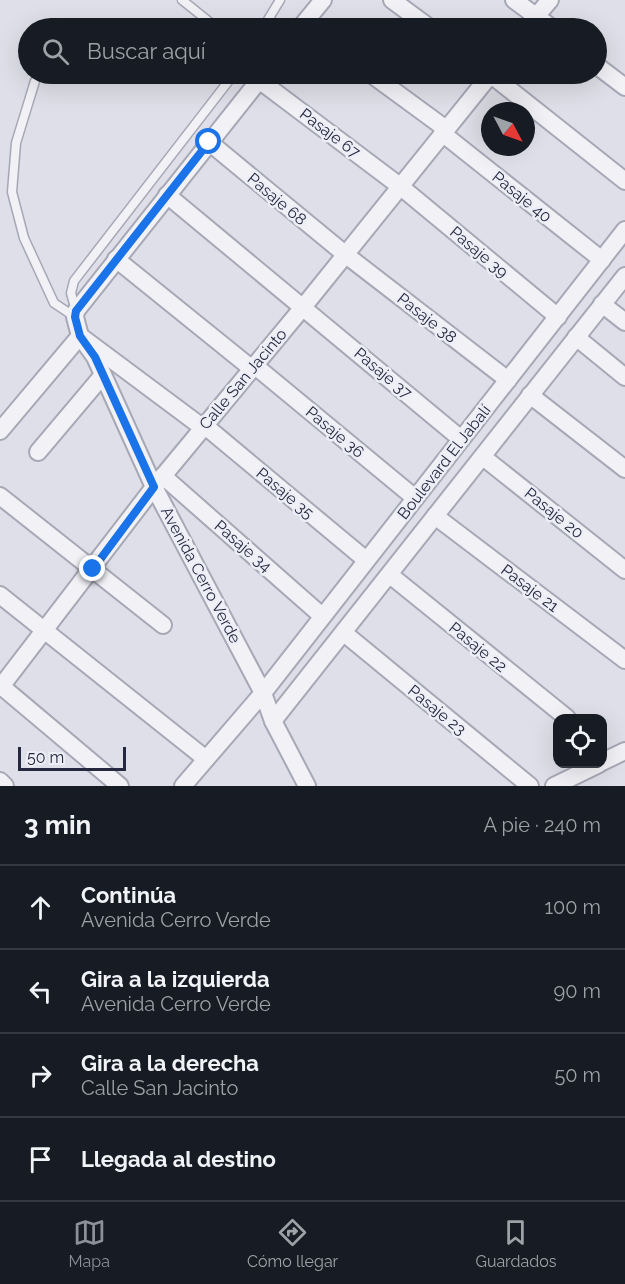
<!DOCTYPE html>
<html lang="es">
<meta charset="utf-8">
<style>
body{margin:0;font-family:Raleway,sans-serif;background:#242831;color:#f1f3f6}
.controls{position:absolute;right:18px;bottom:18px;display:grid;overflow:hidden;border-radius:12px;box-shadow:0 6px 24px #0002}
.controls button{width:54px;height:54px;display:grid;place-items:center;padding:0;border:0;border-bottom:2px solid #363941;background:#171b24;color:#f1f3f6;font:30px sans-serif}
.compass{position:absolute;left:481px;top:102px;width:54px;height:54px;border-radius:50%;background:#171b24;box-shadow:0 6px 24px #0002;rotate:131deg}
.scale{position:absolute;left:18px;bottom:15px;width:108px;box-sizing:border-box;padding-left:6px;border:3px solid #262840;border-top:0;font-size:16px;line-height:21px;white-space:nowrap;color:#262840;-webkit-text-stroke:4px #edeef6;paint-order:stroke}
.stop{position:absolute;width:18px;height:18px;margin:-14px;border:4px solid #1a73e8;border-radius:50%;background:#fff}
.stop.end{background:#1a73e8;border-color:#fff;box-shadow:0 2px 6px #0008}
.list{margin:0;padding:0;list-style:none}
h2{display:flex;justify-content:space-between;align-items:center;height:78px;margin:0;padding:0 24px;font-size:26px}
h2 small{font-size:20px;font-weight:400;color:#9ea1a6}
.list li{display:grid;grid-template-columns:39px 1fr auto;gap:18px;align-items:center;box-sizing:border-box;height:84px;padding:0 24px;border-top:2px solid #363941}
.list b{display:block;font-size:22px;white-space:nowrap}
.list p{margin:0;font-size:20px;white-space:nowrap;color:#9ea1a6}
.list em{font-size:20px;font-style:normal;color:#9ea1a6}
.icon{flex:none;width:33px;height:33px;fill:none;stroke:currentColor;stroke-width:2;stroke-linecap:round;stroke-linejoin:round}
.map{position:relative;flex:none;width:625px;height:786px;overflow:hidden}
.search{position:absolute;background:#171b24;box-shadow:0 6px 24px #0002;left:18px;right:18px;top:18px;height:66px;display:flex;align-items:center;gap:15px;box-sizing:border-box;padding:0 21px;border-radius:33px;color:#9ea1a6;font-size:22px}
.sheet{height:414px;background:#171b24}
nav{display:flex;justify-content:space-around;align-items:center;box-sizing:border-box;height:84px;border-top:2px solid #363941;background:#171b24;font-size:16px;color:#9ea1a6}
nav a{display:grid;justify-items:center;gap:3px}
nav .on{color:#8c9099}
.map>svg:first-child{display:block}
.lines{fill:none;stroke-linecap:round;stroke-linejoin:round}
.service-casing{stroke:#a7a8b6;stroke-width:11}
.minor-casing{stroke:#a7a8b6;stroke-width:20}
.service{stroke:#f1f1f6;stroke-width:8}
.minor{stroke:#f1f1f6;stroke-width:16}
.route{stroke:#1a73e8;stroke-width:8}
.labels{text-anchor:middle;dominant-baseline:central;stroke-width:5;stroke-linejoin:round;paint-order:stroke}
.street-label{font-size:16px;fill:#262840;stroke:#edeef6}
</style>
<div class="map">
<svg width="625" height="786" viewBox="0 0 625 786">
<rect width="100%" height="100%" fill="#dedfe8"/>
<g class="lines">
<defs>
<g id="service">
<path d="M 182,0 L 217,28"/>
<path d="M 263,28 L 280,0"/>
<path d="M 35,81 L 16,143 L 12,192 L 24,238 L 54,303 L 75,317"/>
<path d="M 76,311 L 71,293 L 74,281 L 234,74"/>
</g>
<g id="minor">
<path d="M 392,0 L 430,28"/>
<path d="M 514,0 L 552,28"/>
<path d="M 300,28 L 323,0"/>
<path d="M 526,28 L 550,0"/>
<path d="M 596,65 L 625,87"/>
<path d="M 264,74 L 76,311 L 75,317 L 80,336 L 95,357 L 154,487 L 263,693 L 273,721 L 307,786"/>
<path d="M 371,74 L 446,129"/>
<path d="M 490,74 L 625,181"/>
<path d="M 259,80 L 401,187 L 558,317"/>
<path d="M 442,133 L 602,260"/>
<path d="M 209,142 L 346,255 L 508,380"/>
<path d="M 167,195 L 461,439"/>
<path d="M 116,259 L 251,368"/>
<path d="M 602,304 L 625,322"/>
<path d="M 576,337 L 625,377"/>
<path d="M 254,365 L 415,498"/>
<path d="M 530,395 L 625,469"/>
<path d="M 204,425 L 366,560"/>
<path d="M 0,431 L 80,336 L 202,427"/>
<path d="M 38,452 L 103,375"/>
<path d="M 483,457 L 625,570"/>
<path d="M 163,476 L 322,616"/>
<path d="M 0,496 L 163,625"/>
<path d="M 435,516 L 625,660"/>
<path d="M 390,575 L 567,718"/>
<path d="M 0,595 L 206,759"/>
<path d="M 344,633 L 530,786"/>
<path d="M 0,685 L 120,786"/>
<path d="M 0,688 L 154,487 L 304,306 L 491,74"/>
<path d="M 273,721 L 625,276"/>
<path d="M 602,762 L 625,751"/>
<path d="M 0,781 L 5,786"/>
<path d="M 183,786 L 263,693 L 625,230"/>
<path d="M 554,786 L 599,764"/>
</g>
</defs>
<!-- service casing -->
<use href="#service" class="service-casing"/>
<!-- minor casing -->
<use href="#minor" class="minor-casing"/>
<!-- service -->
<use href="#service" class="service"/>
<!-- minor -->
<use href="#minor" class="minor"/>
</g>
<g class="lines">
<!-- route -->
<path class="route" d="M 93,569 L 154,487 L 95,357 L 80,336 L 75,317 L 76,311 L 209,142"/>
</g>
<g class="labels">
<!-- street labels -->
<g class="street-label">
<text transform="translate(330 133) rotate(37)">Pasaje 67</text>
<text transform="translate(522 197) rotate(39)">Pasaje 40</text>
<text transform="translate(277 199) rotate(40)">Pasaje 68</text>
<text transform="translate(479 252) rotate(40)">Pasaje 39</text>
<text transform="translate(427 318) rotate(38)">Pasaje 38</text>
<text transform="translate(383 373) rotate(40)">Pasaje 37</text>
<text transform="translate(243 379) rotate(-50)">Calle San Jacinto</text>
<text transform="translate(335 432) rotate(40)">Pasaje 36</text>
<text transform="translate(444 462) rotate(-52)">Boulevard El Jabalí</text>
<text transform="translate(285 493) rotate(40)">Pasaje 35</text>
<text transform="translate(554 513) rotate(39)">Pasaje 20</text>
<text transform="translate(243 546) rotate(41)">Pasaje 34</text>
<text transform="translate(201 575) rotate(62)">Avenida Cerro Verde</text>
<text transform="translate(530 588) rotate(37)">Pasaje 21</text>
<text transform="translate(478 647) rotate(39)">Pasaje 22</text>
<text transform="translate(437 710) rotate(39)">Pasaje 23</text>
</g>
</g>
</svg>
<div class="controls">
<button><svg class="icon" aria-label="locate" viewBox="0 0 24 24"><circle cx="12" cy="12" r="6"/><path d="M12 2v4M12 18v4M2 12h4M18 12h4"/></svg></button>
</div>
<svg class="compass" viewBox="-18 -18 36 36"><path d="M0-13l5 13h-10z" fill="#e53935"/><path d="M0 13l5-13h-10z" fill="#9ea1a6"/></svg>
<div class="scale">50 m</div>
<div class="stop" style="left:209px;top:142px"></div>
<div class="stop end" style="left:93px;top:569px"></div>
<div class="search"><svg class="icon" aria-label="search" viewBox="0 0 24 24"><circle cx="10" cy="10" r="6"/><path d="M15 15l6 6"/></svg>Buscar aquí</div>
</div>
<section class="sheet">
<h2>3 min<small>A pie · 240 m</small></h2>
<ul class="list">
<li><svg class="icon" aria-label="ahead" viewBox="0 0 24 24"><path d="M12 20V5M6 11l6-6 6 6"/></svg><div><b>Continúa</b><p>Avenida Cerro Verde</p></div><em>100 m</em></li>
<li><svg class="icon" aria-label="left" viewBox="0 0 24 24"><path d="M17 20v-9H6M10 6l-5 5 5 5"/></svg><div><b>Gira a la izquierda</b><p>Avenida Cerro Verde</p></div><em>90 m</em></li>
<li><svg class="icon" aria-label="right" viewBox="0 0 24 24"><path d="M7 20v-9h11M14 6l5 5-5 5"/></svg><div><b>Gira a la derecha</b><p>Calle San Jacinto</p></div><em>50 m</em></li>
<li><svg class="icon" aria-label="arrive" viewBox="0 0 24 24"><path d="M6 21V4h12l-3 4 3 4H6"/></svg><div><b>Llegada al destino</b></div></li>
</ul>
</section>
<nav>
<a class="on"><svg class="icon" aria-label="map" viewBox="0 0 24 24"><path d="M3 6l6-2 6 2 6-2v14l-6 2-6-2-6 2zM9 4v14M15 6v14"/></svg>Mapa</a>
<a><svg class="icon" aria-label="directions" viewBox="0 0 24 24"><path d="M12 3l9 9-9 9-9-9zM9 14v-3h6M13 9l2 2-2 2"/></svg>Cómo llegar</a>
<a><svg class="icon" aria-label="saved" viewBox="0 0 24 24"><path d="M7 4h10v16l-5-4-5 4z"/></svg>Guardados</a>
</nav>
